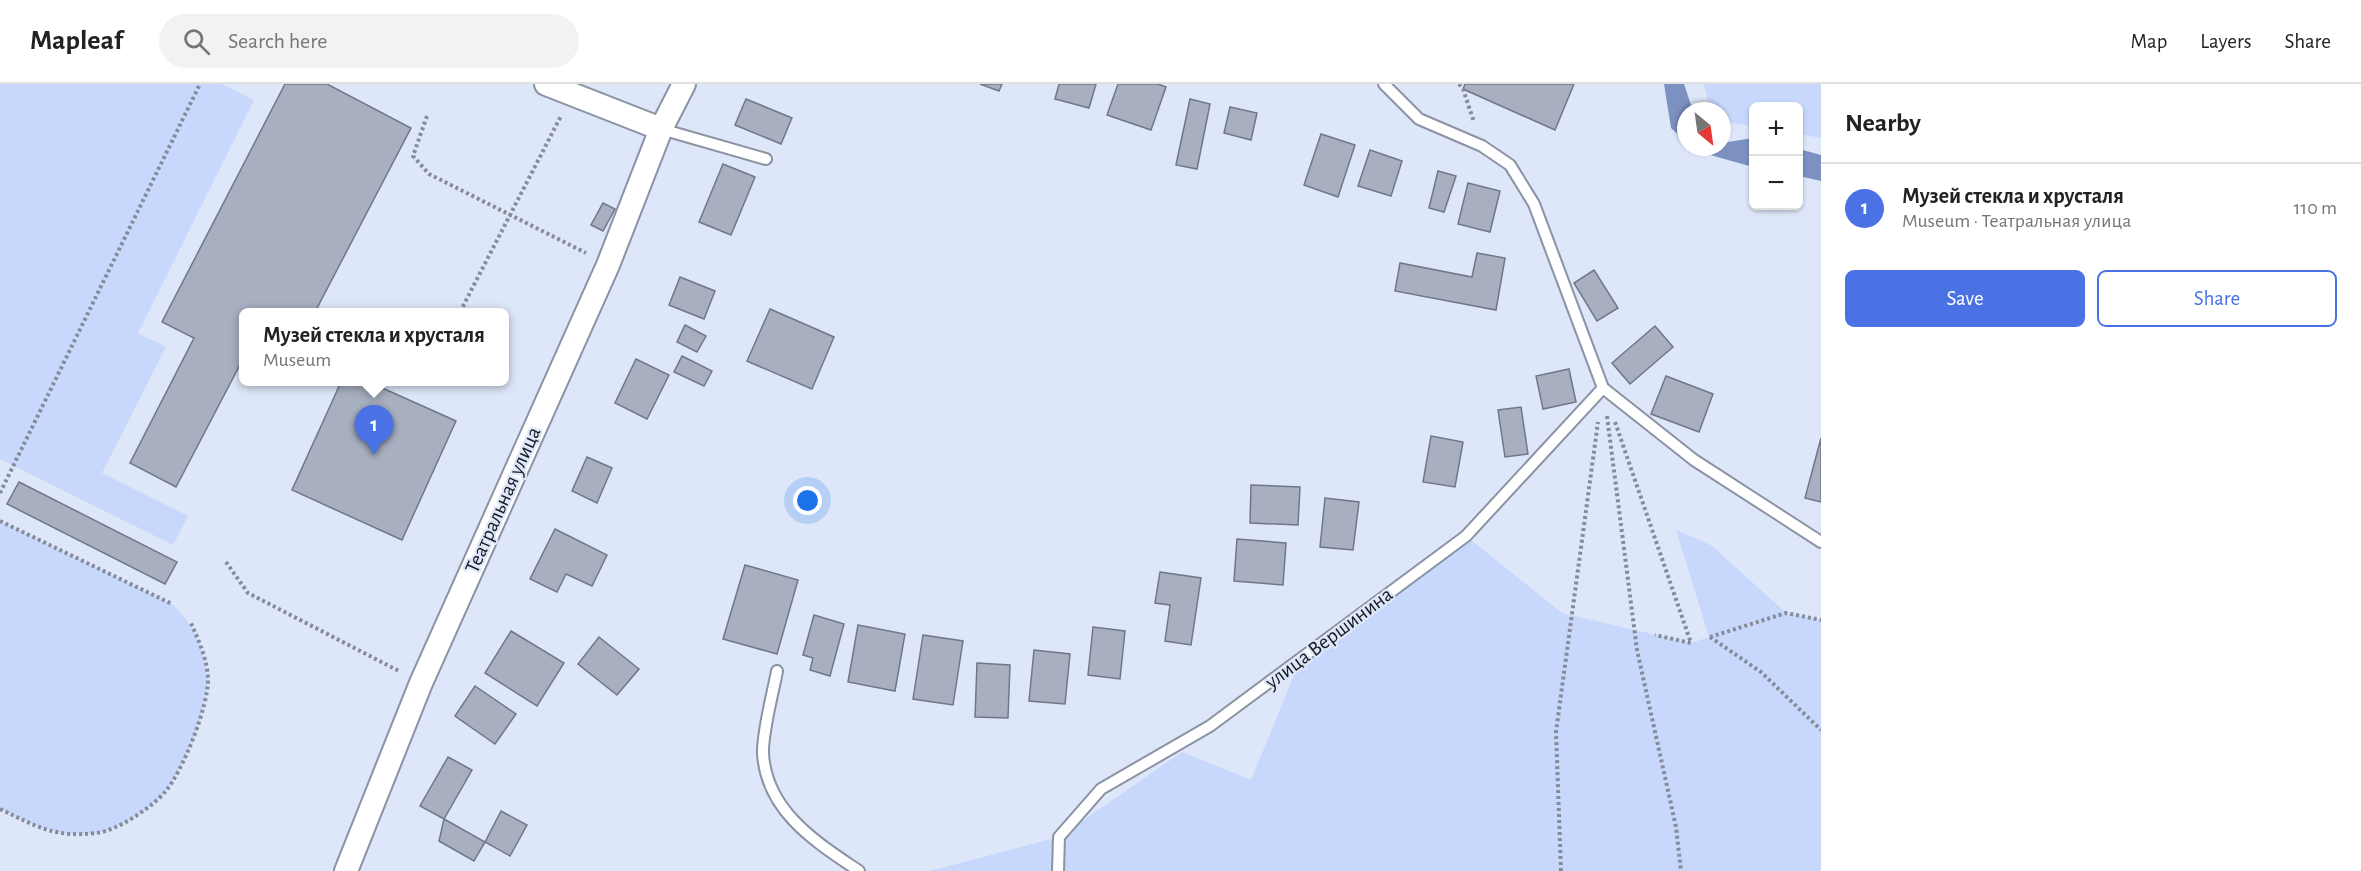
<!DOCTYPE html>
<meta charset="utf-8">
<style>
body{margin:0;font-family:"Alegreya Sans",sans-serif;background:#f2f2f2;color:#222}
.controls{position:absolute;right:18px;top:18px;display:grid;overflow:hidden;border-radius:9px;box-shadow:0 2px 4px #0004}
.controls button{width:54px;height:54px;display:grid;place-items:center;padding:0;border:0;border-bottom:2px solid #e0e0e0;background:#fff;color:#222;font:30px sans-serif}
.compass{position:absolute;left:1677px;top:18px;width:54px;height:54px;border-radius:50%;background:#fff;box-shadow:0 2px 4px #0004;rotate:151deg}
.you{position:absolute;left:808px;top:417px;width:21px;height:21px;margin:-15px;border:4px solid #fff;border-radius:50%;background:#1a73e8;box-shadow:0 0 0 9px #1a73e833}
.badge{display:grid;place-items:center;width:39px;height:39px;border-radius:50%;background:#4a72e5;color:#fff;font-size:20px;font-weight:700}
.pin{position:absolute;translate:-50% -50px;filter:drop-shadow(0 2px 3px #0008)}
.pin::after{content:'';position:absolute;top:32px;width:21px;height:18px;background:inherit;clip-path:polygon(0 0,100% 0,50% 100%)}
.popup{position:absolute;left:239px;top:224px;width:270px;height:78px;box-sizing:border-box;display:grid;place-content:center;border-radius:9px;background:#fff;filter:drop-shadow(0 2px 4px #0005);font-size:20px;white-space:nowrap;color:#767676}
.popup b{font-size:22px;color:#222}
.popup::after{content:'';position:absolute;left:50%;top:100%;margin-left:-12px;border:12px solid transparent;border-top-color:#fff}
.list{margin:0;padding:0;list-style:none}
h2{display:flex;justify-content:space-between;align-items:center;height:78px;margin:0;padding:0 24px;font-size:26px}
h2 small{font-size:20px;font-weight:400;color:#767676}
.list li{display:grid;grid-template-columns:39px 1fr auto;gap:18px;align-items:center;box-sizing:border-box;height:90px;padding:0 24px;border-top:2px solid #e0e0e0}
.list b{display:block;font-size:22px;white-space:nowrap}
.list p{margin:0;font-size:20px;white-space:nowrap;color:#767676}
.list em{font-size:20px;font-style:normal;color:#767676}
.actions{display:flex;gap:12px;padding:18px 24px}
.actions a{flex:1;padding:14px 0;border:2px solid #4a72e5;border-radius:9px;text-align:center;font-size:21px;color:#4a72e5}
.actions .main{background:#4a72e5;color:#fff}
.icon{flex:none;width:33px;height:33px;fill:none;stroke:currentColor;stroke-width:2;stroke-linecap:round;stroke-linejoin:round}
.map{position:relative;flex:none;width:1821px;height:787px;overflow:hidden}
header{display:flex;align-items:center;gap:36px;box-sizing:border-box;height:84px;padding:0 30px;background:#fff;border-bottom:2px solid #e0e0e0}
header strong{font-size:28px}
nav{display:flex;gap:33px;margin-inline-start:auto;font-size:21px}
.search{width:420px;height:54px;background:#f2f2f2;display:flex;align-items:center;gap:15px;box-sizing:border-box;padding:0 21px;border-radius:33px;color:#767676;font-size:22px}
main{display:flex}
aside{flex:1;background:#fff}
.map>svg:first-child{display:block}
.green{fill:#c8d8fc}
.water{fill:#7c91c2}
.building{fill:#a7afc1;stroke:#6f7788;stroke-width:1.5}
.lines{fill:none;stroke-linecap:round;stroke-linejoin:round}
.service-casing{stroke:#8a92a3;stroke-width:14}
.minor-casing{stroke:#8a92a3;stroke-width:26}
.path{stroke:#858b98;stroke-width:4;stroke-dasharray:3 3;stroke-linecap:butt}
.service{stroke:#fff;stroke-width:10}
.minor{stroke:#fff;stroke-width:22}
.labels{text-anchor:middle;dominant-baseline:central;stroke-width:4.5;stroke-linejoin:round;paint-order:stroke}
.street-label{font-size:21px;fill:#171a20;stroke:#dee7f9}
</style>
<header>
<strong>Mapleaf</strong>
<div class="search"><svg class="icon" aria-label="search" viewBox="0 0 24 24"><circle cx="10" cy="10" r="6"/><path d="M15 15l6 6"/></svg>Search here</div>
<nav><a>Map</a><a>Layers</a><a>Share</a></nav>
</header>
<main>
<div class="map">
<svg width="1821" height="787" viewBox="0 0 1821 787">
<rect width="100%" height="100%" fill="#dee7f9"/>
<!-- green -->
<g class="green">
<path d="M 0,0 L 222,0 L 254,16 L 138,249 L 166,263 L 102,389 L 188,432 L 173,461 L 0,375 Z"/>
<path d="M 1704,0 L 1821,0 L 1821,54 L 1799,50 L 1798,22 L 1754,22 L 1753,42 L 1722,38 L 1722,27 L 1710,27 Z"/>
<path d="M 0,437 L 172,520 C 193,540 204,563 207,592 C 210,622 184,684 166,707 C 153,724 117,747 96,749 C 57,754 34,741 0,725 Z"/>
<path d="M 1676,446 L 1711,461 L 1786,529 L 1821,536 L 1821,787 L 930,787 L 1059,753 L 1182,668 L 1251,696 L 1301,574 L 1466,452 L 1562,529 L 1691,559 L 1709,553 Z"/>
</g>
<!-- water -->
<g class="water">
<path d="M 1664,0 L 1684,0 L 1693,27 L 1686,27 L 1686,58 L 1671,44 Z"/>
<path d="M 1753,54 L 1753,83 L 1696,67 L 1691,63 L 1722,63 L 1722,59 Z"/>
<path d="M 1799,65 L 1821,71 L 1821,97 L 1799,92 Z"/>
</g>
<!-- building -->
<g class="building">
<path d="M 285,0 L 327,0 L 411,44 L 315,228 L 244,228 L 244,273 L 176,403 L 130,379 L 194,254 L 162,238 Z"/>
<path d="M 980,0 L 1002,0 L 999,7 Z"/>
<path d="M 1059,0 L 1096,0 L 1089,24 L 1055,15 Z"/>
<path d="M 1118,0 L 1158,0 L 1166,3 L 1151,46 L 1107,31 Z"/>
<path d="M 1465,0 L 1574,0 L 1555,46 L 1463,5 Z"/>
<path d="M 746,15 L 792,34 L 781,60 L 735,41 Z"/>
<path d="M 1190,15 L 1210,20 L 1197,85 L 1176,81 Z"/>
<path d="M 1230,23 L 1257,29 L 1251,56 L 1224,49 Z"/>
<path d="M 1321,50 L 1355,61 L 1338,113 L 1304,101 Z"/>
<path d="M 1370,66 L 1402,77 L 1391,112 L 1358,102 Z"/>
<path d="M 723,80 L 755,93 L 731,151 L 699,138 Z"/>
<path d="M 1438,87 L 1456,92 L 1444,128 L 1429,124 Z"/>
<path d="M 1468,99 L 1500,107 L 1490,148 L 1458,140 Z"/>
<path d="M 603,119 L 615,125 L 603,147 L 591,141 Z"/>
<path d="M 1477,169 L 1505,174 L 1496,226 L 1395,207 L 1400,179 L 1472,193 Z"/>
<path d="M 1594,186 L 1618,224 L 1597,237 L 1574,199 Z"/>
<path d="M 680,193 L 715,207 L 704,235 L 669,221 Z"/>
<path d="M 770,225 L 834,253 L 812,305 L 747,277 Z"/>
<path d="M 685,241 L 706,252 L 697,268 L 677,258 Z"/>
<path d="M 1655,242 L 1673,263 L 1630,300 L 1612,279 Z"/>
<path d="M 682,272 L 712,287 L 704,302 L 674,288 Z"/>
<path d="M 636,275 L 669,291 L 647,335 L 615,319 Z"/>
<path d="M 1569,285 L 1576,318 L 1543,325 L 1536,292 Z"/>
<path d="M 1666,292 L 1713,310 L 1699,348 L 1651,330 Z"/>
<path d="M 341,298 L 369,298 L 456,337 L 402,456 L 292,406 Z"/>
<path d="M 1521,323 L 1528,370 L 1505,373 L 1498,326 Z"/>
<path d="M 1431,352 L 1463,358 L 1455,403 L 1423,398 Z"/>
<path d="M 1821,354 L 1821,418 L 1805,414 Z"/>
<path d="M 587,373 L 612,384 L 597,419 L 572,407 Z"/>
<path d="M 19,398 L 177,478 L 165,500 L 7,420 Z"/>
<path d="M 1251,401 L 1300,403 L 1298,441 L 1250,439 Z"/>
<path d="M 1325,414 L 1359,418 L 1353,466 L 1320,463 Z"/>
<path d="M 555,445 L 607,471 L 592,502 L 566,490 L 557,508 L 530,495 Z"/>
<path d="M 1237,455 L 1286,459 L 1283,501 L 1234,497 Z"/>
<path d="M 745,481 L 798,496 L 777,570 L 723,555 Z"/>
<path d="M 1160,488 L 1201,494 L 1191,561 L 1165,557 L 1170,521 L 1155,519 Z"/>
<path d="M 814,531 L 844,540 L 830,592 L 810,586 L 813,574 L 803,571 Z"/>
<path d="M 858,541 L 905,550 L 895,607 L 848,598 Z"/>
<path d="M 1093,543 L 1125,547 L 1120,595 L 1088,591 Z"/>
<path d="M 511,547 L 564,579 L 537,622 L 485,589 Z"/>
<path d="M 923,551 L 963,557 L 953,621 L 913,615 Z"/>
<path d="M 599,553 L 639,585 L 617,611 L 578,580 Z"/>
<path d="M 1034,566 L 1070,570 L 1065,620 L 1029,617 Z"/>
<path d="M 977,579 L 1010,581 L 1008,634 L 975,633 Z"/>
<path d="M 475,602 L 516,630 L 495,660 L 455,632 Z"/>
<path d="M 448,673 L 472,686 L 444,735 L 420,722 Z"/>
<path d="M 501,727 L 527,741 L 510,772 L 485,758 Z"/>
<path d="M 444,735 L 485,758 L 474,777 L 439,757 Z"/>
</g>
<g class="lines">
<defs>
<g id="service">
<path d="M 1384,0 L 1419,35 L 1482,62 L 1510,81 L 1534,120 L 1603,304 L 1694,376 L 1821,458"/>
<path d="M 661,45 L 766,75"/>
<path d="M 777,587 C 773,609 762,649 763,670 C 767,728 816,758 859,787"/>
<path d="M 1058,787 L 1059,753 L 1101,705 L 1210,642 L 1466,452 L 1603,304"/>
</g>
<g id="minor">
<path d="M 546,0 L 661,45"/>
<path d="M 346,787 L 421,599 L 608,181 L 661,45 L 684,0"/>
</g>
</defs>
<!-- service casing -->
<use href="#service" class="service-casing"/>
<!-- minor casing -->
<use href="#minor" class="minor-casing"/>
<!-- path -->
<g class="path">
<path d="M 1459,0 L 1463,5 L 1474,38"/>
<path d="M 427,32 L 413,72 L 429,90 L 586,169"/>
<path d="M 460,228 L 561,32"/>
<path d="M 1607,332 L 1637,566 L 1676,743 L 1681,787"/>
<path d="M 1615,338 L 1691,559 L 1655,551"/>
<path d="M 0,409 L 200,0"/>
<path d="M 0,437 L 172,520"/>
<path d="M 226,478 L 248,509 L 399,587"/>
<path d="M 1710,553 L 1761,588 L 1821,646"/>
<path d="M 1710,553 L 1786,529 L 1821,536"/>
<path d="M 0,725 C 36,742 54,754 96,749 C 117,747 151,724 165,708 C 183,687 209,621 208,594 C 207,574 198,555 190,537"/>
<path d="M 1561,787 L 1556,648 L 1598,338"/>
</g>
<!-- service -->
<use href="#service" class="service"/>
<!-- minor -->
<use href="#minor" class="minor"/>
</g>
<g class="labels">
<!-- street labels -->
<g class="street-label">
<text transform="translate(503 416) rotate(-66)">Театральная улица</text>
<text transform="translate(1329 554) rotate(-37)">улица Вершинина</text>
</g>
</g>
</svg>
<div class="controls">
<button>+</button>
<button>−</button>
</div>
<svg class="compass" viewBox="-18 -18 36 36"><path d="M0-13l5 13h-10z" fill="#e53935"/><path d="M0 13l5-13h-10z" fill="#767676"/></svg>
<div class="you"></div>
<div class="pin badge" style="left:374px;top:371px">1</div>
<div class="popup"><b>Музей стекла и хрусталя</b>Museum</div>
</div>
<aside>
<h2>Nearby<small></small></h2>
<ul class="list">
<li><span class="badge">1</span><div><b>Музей стекла и хрусталя</b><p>Museum · Театральная улица</p></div><em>110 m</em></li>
</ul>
<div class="actions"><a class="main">Save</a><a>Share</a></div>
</aside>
</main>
